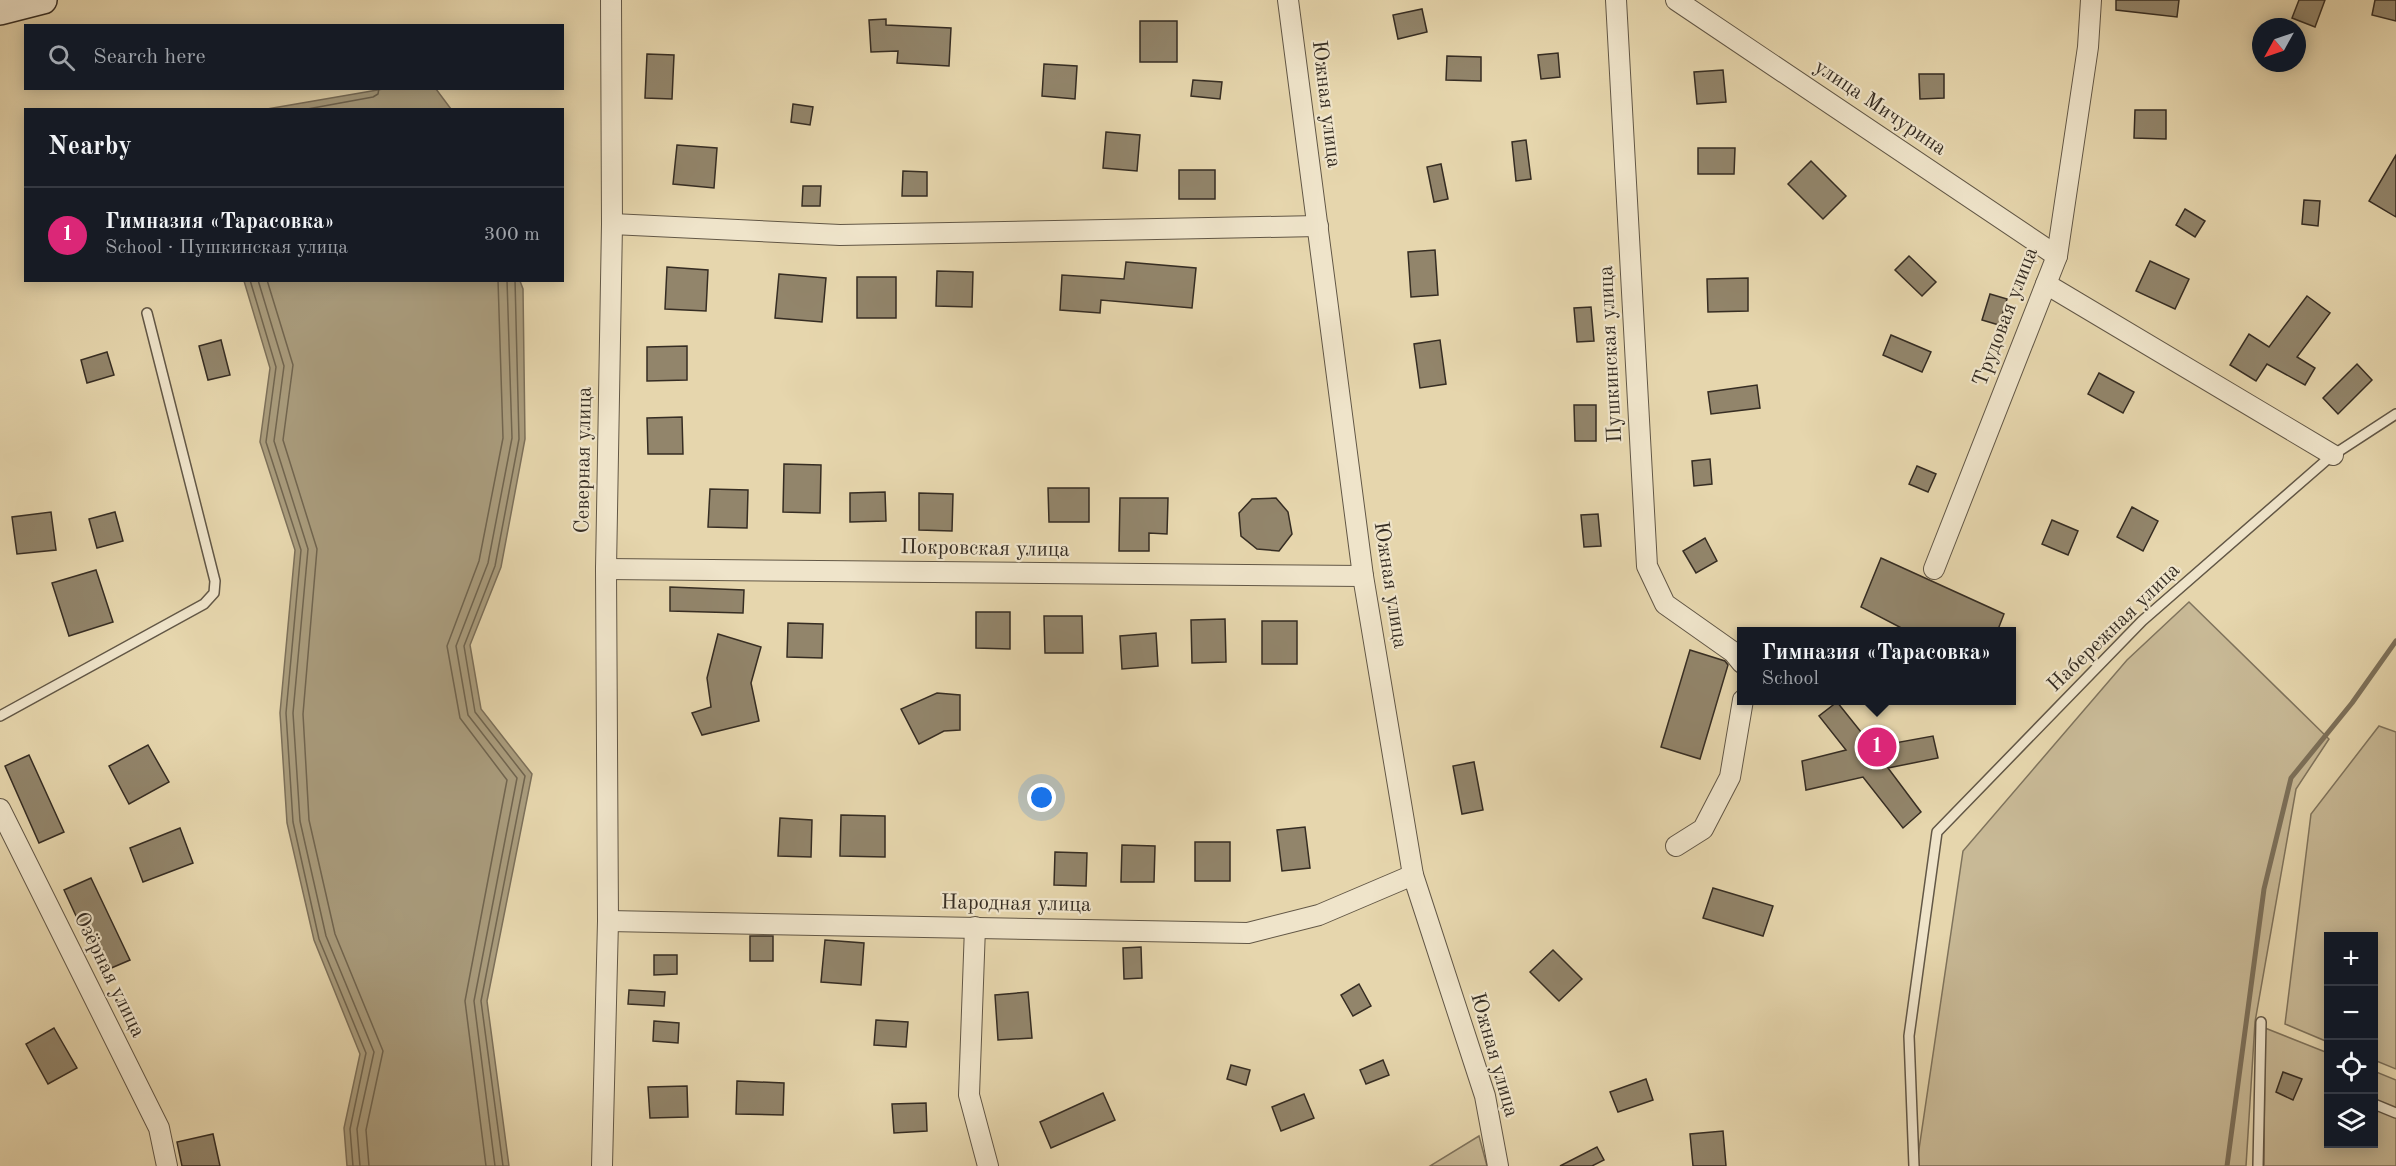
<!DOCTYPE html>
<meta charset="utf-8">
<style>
body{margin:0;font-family:"Old Standard TT",serif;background:#20242c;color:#f1f3f6}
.controls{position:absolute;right:18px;bottom:18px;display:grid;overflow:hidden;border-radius:0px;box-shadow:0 3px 15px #0003}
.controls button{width:54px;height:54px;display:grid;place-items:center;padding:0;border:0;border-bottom:2px solid #363941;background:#171b24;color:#f1f3f6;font:30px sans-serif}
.compass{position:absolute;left:2252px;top:18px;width:54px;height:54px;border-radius:50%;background:#171b24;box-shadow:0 3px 15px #0003;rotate:230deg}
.you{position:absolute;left:1042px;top:798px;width:21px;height:21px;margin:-15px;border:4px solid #fff;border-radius:50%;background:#1a73e8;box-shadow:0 0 0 9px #1a73e833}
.badge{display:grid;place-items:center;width:39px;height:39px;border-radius:50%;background:#db2777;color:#fff;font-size:20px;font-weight:700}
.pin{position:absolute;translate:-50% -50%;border:3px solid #fff;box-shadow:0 2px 6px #0006}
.popup{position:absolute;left:1737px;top:627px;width:279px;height:78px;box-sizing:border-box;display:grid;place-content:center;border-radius:0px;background:#171b24;filter:drop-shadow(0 2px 4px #0005);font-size:20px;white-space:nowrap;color:#9ea1a6}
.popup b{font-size:22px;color:#f1f3f6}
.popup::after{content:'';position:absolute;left:50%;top:100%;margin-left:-12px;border:12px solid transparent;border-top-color:#171b24}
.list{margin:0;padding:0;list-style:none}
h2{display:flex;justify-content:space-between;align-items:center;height:78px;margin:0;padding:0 24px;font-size:26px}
h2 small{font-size:20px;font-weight:400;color:#9ea1a6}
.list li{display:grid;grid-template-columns:39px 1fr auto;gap:18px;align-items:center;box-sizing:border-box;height:96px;padding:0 24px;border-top:2px solid #363941}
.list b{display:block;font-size:22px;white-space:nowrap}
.list p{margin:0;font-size:20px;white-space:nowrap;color:#9ea1a6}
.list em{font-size:20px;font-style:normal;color:#9ea1a6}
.icon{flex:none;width:33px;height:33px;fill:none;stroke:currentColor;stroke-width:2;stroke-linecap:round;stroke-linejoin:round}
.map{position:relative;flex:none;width:2396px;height:1166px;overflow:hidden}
.search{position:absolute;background:#171b24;box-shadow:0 3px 15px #0003;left:24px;top:24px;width:540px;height:66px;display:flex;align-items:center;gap:15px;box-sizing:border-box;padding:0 21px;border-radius:0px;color:#9ea1a6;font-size:22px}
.panel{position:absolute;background:#171b24;box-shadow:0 3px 15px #0003;left:24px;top:108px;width:540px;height:174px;border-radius:0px}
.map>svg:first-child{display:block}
.green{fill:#c8b996;stroke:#7f735c;stroke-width:1.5}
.water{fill:#aa9d7e;stroke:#7c705a;stroke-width:1.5}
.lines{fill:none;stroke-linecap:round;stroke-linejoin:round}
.shore{stroke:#706550;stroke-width:1.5}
.stream{stroke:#7c705a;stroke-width:5}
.building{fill:#92856b;stroke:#362d23;stroke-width:1.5}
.service-casing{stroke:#625746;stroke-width:12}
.minor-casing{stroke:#625746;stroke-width:22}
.secondary-casing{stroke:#362d23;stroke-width:30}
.service{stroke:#efe4ca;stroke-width:9}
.minor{stroke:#efe4ca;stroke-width:20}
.secondary{stroke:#efe4ca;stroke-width:27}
.labels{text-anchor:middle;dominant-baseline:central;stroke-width:4.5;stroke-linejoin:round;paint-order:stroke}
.street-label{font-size:21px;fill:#362d23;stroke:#efe4ca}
</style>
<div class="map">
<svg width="2396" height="1166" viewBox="0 0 2396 1166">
<rect width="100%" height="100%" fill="#e6d6ad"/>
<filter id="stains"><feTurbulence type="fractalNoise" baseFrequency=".00333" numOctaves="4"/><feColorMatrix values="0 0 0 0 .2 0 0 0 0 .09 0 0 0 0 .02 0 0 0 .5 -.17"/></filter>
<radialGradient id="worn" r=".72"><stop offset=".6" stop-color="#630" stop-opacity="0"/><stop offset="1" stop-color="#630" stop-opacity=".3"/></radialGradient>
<!-- green -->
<g class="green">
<path d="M 2189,602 L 2329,739 L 2296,789 L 2255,1022 L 2246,1166 L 1919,1166 L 1918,1156 L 1963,851 L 2127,660 Z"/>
<path d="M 2379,726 L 2396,732 L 2396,1069 L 2374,1060 L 2374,936 L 2328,936 L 2328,1042 L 2285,1024 L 2311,814 Z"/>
<path d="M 2265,1028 L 2328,1053 L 2328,1144 L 2374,1144 L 2374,1071 L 2396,1080 L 2396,1166 L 2264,1166 Z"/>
<path d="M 1479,1136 L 1487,1166 L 1430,1166 Z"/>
</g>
<!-- water -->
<g class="water">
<path d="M 389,88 L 436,89 L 451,109 L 267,109 Z"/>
<path d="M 520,281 L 523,289 L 525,439 L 501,567 L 470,645 L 481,709 L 532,774 L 487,1001 L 509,1166 L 347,1166 L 344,1128 L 360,1054 L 314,940 L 287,823 L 280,713 L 295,550 L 260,442 L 270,368 L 244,281 Z"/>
</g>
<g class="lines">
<!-- shore -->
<g class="shore">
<path d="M 302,110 L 373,97 L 378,94 L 379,88"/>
<path d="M 250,280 L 276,367 L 266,442 L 301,550 L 286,713 L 293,822 L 319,939 L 366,1053 L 350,1129 L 353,1166"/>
<path d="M 258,280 L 284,366 L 274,441 L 308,549 L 293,713 L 300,821 L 326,936 L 374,1052 L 357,1129 L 360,1166"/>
<path d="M 267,280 L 293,365 L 283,440 L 317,549 L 303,714 L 309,820 L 335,934 L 383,1051 L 366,1130 L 369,1166"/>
<path d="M 486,1166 L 465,1001 L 507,780 L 460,718 L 447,646 L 479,561 L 503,438 L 498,280"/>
<path d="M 495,1166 L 474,1001 L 517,778 L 468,715 L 456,646 L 488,563 L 512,438 L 507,280"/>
<path d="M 503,1166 L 481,1001 L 525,776 L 475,712 L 464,646 L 495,566 L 519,439 L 515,280"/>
</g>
<!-- stream -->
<path class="stream" d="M 2227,1166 L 2264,889 L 2291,778 L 2352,703 L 2396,641"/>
</g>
<!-- building -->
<g class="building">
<path d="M 2116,0 L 2179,0 L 2177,17 L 2116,10 Z"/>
<path d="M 2299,0 L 2325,0 L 2315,27 L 2292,18 Z"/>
<path d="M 2375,0 L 2396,0 L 2396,21 L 2372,15 Z"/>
<path d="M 1422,9 L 1427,32 L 1398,39 L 1393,15 Z"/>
<path d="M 886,19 L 886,25 L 951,28 L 949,66 L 897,63 L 898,51 L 871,52 L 869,20 Z"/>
<rect x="1140" y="21" width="37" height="41"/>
<path d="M 1558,53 L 1560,77 L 1541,79 L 1538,55 Z"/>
<path d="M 647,54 L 674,55 L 672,99 L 645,98 Z"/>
<path d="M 1447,56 L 1481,57 L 1481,81 L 1446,80 Z"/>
<path d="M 1044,64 L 1077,66 L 1075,99 L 1042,96 Z"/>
<path d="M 1723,70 L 1726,102 L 1697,104 L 1694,72 Z"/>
<path d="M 1919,74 L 1944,74 L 1944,98 L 1920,99 Z"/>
<path d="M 1193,80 L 1222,82 L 1220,99 L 1191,96 Z"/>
<path d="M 793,104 L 813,107 L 810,125 L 791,122 Z"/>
<path d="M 2135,110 L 2166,110 L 2166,139 L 2134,138 Z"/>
<path d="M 1106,132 L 1140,135 L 1137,171 L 1103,168 Z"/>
<path d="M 1526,140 L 1531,179 L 1516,181 L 1512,142 Z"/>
<path d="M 677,145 L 717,148 L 714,188 L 673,184 Z"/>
<path d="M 1698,148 L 1735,148 L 1734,174 L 1698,174 Z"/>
<path d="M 2396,155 L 2396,217 L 2369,201 Z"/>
<path d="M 1811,161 L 1846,196 L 1823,219 L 1788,184 Z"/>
<path d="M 1441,164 L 1448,199 L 1434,202 L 1427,167 Z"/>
<rect x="1179" y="170" width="36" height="29"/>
<path d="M 903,171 L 927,172 L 927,196 L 902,196 Z"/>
<path d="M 803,186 L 821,186 L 820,206 L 802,206 Z"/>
<path d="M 2304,200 L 2320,201 L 2318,226 L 2302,224 Z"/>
<path d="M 2185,209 L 2205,221 L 2195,237 L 2176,225 Z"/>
<path d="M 1435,250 L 1438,295 L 1411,297 L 1408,252 Z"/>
<path d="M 1909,256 L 1936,282 L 1922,296 L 1895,270 Z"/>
<path d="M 2150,261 L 2189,279 L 2175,309 L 2136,291 Z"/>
<path d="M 1126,262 L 1196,268 L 1192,308 L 1101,300 L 1100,313 L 1060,310 L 1062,275 L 1124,279 Z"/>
<path d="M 667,267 L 708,270 L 706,311 L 665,309 Z"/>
<path d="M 937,271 L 973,272 L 972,307 L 936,306 Z"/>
<path d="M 779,274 L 826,278 L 822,322 L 775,318 Z"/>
<rect x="857" y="277" width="39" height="41"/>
<path d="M 1748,278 L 1748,311 L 1708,312 L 1707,279 Z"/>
<path d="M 1990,294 L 2007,299 L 1999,325 L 1982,320 Z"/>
<path d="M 2307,296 L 2330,313 L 2297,357 L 2315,368 L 2305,385 L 2267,364 L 2256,381 L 2230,365 L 2249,334 L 2269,347 Z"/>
<path d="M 1591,307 L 1594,341 L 1577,342 L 1574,308 Z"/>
<path d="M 1891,335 L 1931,352 L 1922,372 L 1883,355 Z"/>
<path d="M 221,340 L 230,375 L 208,380 L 199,346 Z"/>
<path d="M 1440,340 L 1446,384 L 1420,388 L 1414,344 Z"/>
<path d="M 687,346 L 687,380 L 647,381 L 647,347 Z"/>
<path d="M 107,352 L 114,375 L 87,383 L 81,360 Z"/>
<path d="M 2357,364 L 2372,380 L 2338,414 L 2323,398 Z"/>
<path d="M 2099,373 L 2134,392 L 2123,413 L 2088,394 Z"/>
<path d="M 1757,385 L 1760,408 L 1711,414 L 1708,392 Z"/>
<path d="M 1574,405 L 1596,405 L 1596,441 L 1575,441 Z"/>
<path d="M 682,417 L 683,454 L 648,454 L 647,418 Z"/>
<path d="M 1710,459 L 1712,484 L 1694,486 L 1692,461 Z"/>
<path d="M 784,464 L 821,465 L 820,513 L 783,512 Z"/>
<path d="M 1917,466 L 1936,474 L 1928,492 L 1909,484 Z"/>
<path d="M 1048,488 L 1089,488 L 1089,522 L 1049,522 Z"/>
<path d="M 710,489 L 748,490 L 747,528 L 708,527 Z"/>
<path d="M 885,492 L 886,521 L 850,522 L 850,493 Z"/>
<path d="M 919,493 L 953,494 L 952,531 L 919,530 Z"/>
<path d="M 1120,498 L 1168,498 L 1167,534 L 1149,533 L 1149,551 L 1119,551 Z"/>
<path d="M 1276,498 L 1288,512 L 1292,534 L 1279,551 L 1257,549 L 1241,536 L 1239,513 L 1252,499 Z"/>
<path d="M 2132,507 L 2158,521 L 2143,551 L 2117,537 Z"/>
<path d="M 51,512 L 56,550 L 17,554 L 12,517 Z"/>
<path d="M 115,512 L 123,541 L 97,548 L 89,519 Z"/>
<path d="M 1598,514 L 1601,546 L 1584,547 L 1581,515 Z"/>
<path d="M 2052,520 L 2078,531 L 2068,555 L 2042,544 Z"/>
<path d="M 1705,538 L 1717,561 L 1696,573 L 1683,551 Z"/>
<path d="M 1881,558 L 2004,614 L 1997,632 L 1909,632 L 1861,607 Z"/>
<path d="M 96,570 L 113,622 L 69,636 L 52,583 Z"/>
<path d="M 670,587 L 744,590 L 743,613 L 670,611 Z"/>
<path d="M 976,612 L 1010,612 L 1010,649 L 976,648 Z"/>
<path d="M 1044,616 L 1082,616 L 1083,653 L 1045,653 Z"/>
<path d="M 1225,619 L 1226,662 L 1192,663 L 1191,620 Z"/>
<rect x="1262" y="621" width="35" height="43"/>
<path d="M 788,623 L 823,624 L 822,658 L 787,657 Z"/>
<path d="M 1156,633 L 1158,666 L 1122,669 L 1120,636 Z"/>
<path d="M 718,634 L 761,647 L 751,683 L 759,721 L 702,735 L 692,713 L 711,707 L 707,678 Z"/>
<path d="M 1690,650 L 1725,661 L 1728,665 L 1700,759 L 1661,747 Z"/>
<path d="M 937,693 L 960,695 L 960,730 L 944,731 L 919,744 L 901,709 Z"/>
<path d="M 1837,702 L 1873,747 L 1933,736 L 1938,758 L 1888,768 L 1921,812 L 1903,828 L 1863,777 L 1806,790 L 1802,761 L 1846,750 L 1819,716 Z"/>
<path d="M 148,745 L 169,782 L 129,804 L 109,766 Z"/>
<path d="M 29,755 L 64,832 L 39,843 L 5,766 Z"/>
<path d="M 1474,762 L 1483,810 L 1462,814 L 1453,766 Z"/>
<path d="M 841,815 L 885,816 L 885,857 L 840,856 Z"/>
<path d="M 780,818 L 812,820 L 811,857 L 778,856 Z"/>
<path d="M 1305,827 L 1310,868 L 1282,871 L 1277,830 Z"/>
<path d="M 180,828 L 193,863 L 143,882 L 130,848 Z"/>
<rect x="1195" y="842" width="35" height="39"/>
<path d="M 1122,845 L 1155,846 L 1154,882 L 1121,882 Z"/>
<path d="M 1055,852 L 1087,853 L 1086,886 L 1054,885 Z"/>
<path d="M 91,878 L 130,960 L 102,972 L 64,890 Z"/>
<path d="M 1713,888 L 1773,906 L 1763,936 L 1703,918 Z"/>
<rect x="750" y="936" width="23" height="25"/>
<path d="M 825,940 L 864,943 L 861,985 L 821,982 Z"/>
<path d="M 1141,947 L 1142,978 L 1124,979 L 1123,948 Z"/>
<path d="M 1553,950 L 1582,979 L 1559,1001 L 1530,972 Z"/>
<path d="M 654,955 L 677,955 L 677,974 L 654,975 Z"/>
<path d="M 1359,984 L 1371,1006 L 1353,1016 L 1341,995 Z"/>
<path d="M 629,990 L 665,992 L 664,1006 L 628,1004 Z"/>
<path d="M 1028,992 L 1032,1038 L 998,1040 L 995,995 Z"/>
<path d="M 876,1020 L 908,1022 L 906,1047 L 874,1045 Z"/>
<path d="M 654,1021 L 679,1023 L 678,1043 L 653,1041 Z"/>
<path d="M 54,1028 L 77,1068 L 48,1084 L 26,1044 Z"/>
<path d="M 1383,1060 L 1389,1075 L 1366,1084 L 1360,1070 Z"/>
<path d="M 1231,1065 L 1250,1070 L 1246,1085 L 1227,1079 Z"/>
<path d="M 2283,1072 L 2302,1079 L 2293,1100 L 2276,1092 Z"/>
<path d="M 1646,1079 L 1653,1100 L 1618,1112 L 1610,1092 Z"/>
<path d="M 737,1081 L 784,1083 L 783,1115 L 736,1114 Z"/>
<path d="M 687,1086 L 688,1117 L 650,1118 L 648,1087 Z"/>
<path d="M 1103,1093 L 1115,1120 L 1051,1148 L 1040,1122 Z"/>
<path d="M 1304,1094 L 1314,1118 L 1281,1131 L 1272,1107 Z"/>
<path d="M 926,1103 L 927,1131 L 894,1133 L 892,1104 Z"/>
<path d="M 1723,1131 L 1726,1166 L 1693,1166 L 1690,1134 Z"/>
<path d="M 213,1134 L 220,1166 L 182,1166 L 177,1142 Z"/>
<path d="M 1597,1147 L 1604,1160 L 1592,1166 L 1560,1166 Z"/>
</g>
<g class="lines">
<defs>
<g id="service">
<path d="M 0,716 L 204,604 L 214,593 L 215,581 L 147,313"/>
<path d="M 2374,1104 L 2396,1113"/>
<path d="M 1914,1166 L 1909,1036 L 1937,832 L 2142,621 L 2330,457 L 2396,414"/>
<path d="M 2258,1166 L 2261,1022"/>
</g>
<g id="minor">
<path d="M 1288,0 L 1363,576 L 1413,875 L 1485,1096 L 1498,1166"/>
<path d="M 1616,0 L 1647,566 L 1665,604 L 1733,652 L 1742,663"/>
<path d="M 1676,0 L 2057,256"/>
<path d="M 612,224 L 840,235 L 1318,226"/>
<path d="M 2046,284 L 2333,455"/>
<path d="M 606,569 L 1363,576"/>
<path d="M 1934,569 L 2057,256 L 2088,47 L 2091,0"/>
<path d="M 0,809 L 159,1128 L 167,1166"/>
<path d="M 1676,846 L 1703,829 L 1730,777 L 1743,700"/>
<path d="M 608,921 L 1248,933 L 1319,915 L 1413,875"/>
<path d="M 975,927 L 969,1095 L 988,1166"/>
<path d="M 602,1166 L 608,921 L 606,569 L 612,224 L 611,0"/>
</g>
<path id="secondary" d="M 0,11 L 43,0"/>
</defs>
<!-- service casing -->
<use href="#service" class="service-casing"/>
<!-- minor casing -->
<use href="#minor" class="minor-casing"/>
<!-- secondary casing -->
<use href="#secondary" class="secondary-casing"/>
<!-- service -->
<use href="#service" class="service"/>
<!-- minor -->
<use href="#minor" class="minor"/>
<!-- secondary -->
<use href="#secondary" class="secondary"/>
</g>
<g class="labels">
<!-- street labels -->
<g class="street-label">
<text transform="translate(1326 104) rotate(83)">Южная улица</text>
<text transform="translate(1880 108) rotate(34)">улица Мичурина</text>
<text transform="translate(2006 317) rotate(-69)">Трудовая улица</text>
<text transform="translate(1611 354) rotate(-93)">Пушкинская улица</text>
<text transform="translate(584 460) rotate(-89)">Северная улица</text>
<text transform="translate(985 549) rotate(1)">Покровская улица</text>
<text transform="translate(1390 585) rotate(81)">Южная улица</text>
<text transform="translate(2114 628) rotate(-44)">Набережная улица</text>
<text transform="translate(1016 904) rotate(1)">Народная улица</text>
<text transform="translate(109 975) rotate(64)">Озёрная улица</text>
<text transform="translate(1494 1055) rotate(74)">Южная улица</text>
</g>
</g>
<rect width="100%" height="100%" filter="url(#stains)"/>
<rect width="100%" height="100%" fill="url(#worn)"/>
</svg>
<div class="controls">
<button>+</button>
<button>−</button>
<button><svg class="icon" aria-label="locate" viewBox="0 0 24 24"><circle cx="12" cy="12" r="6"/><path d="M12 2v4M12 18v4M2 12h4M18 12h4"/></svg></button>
<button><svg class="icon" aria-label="layers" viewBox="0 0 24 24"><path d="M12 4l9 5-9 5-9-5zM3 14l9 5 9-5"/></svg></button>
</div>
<svg class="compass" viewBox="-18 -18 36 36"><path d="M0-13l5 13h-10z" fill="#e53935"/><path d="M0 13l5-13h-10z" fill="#9ea1a6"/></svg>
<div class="you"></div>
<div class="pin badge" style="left:1877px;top:747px">1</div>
<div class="popup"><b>Гимназия «Тарасовка»</b>School</div>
<div class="search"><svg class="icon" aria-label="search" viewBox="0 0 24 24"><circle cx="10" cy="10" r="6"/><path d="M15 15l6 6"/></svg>Search here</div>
<section class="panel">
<h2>Nearby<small></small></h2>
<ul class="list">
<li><span class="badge">1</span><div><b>Гимназия «Тарасовка»</b><p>School · Пушкинская улица</p></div><em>300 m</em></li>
</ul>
</section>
</div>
